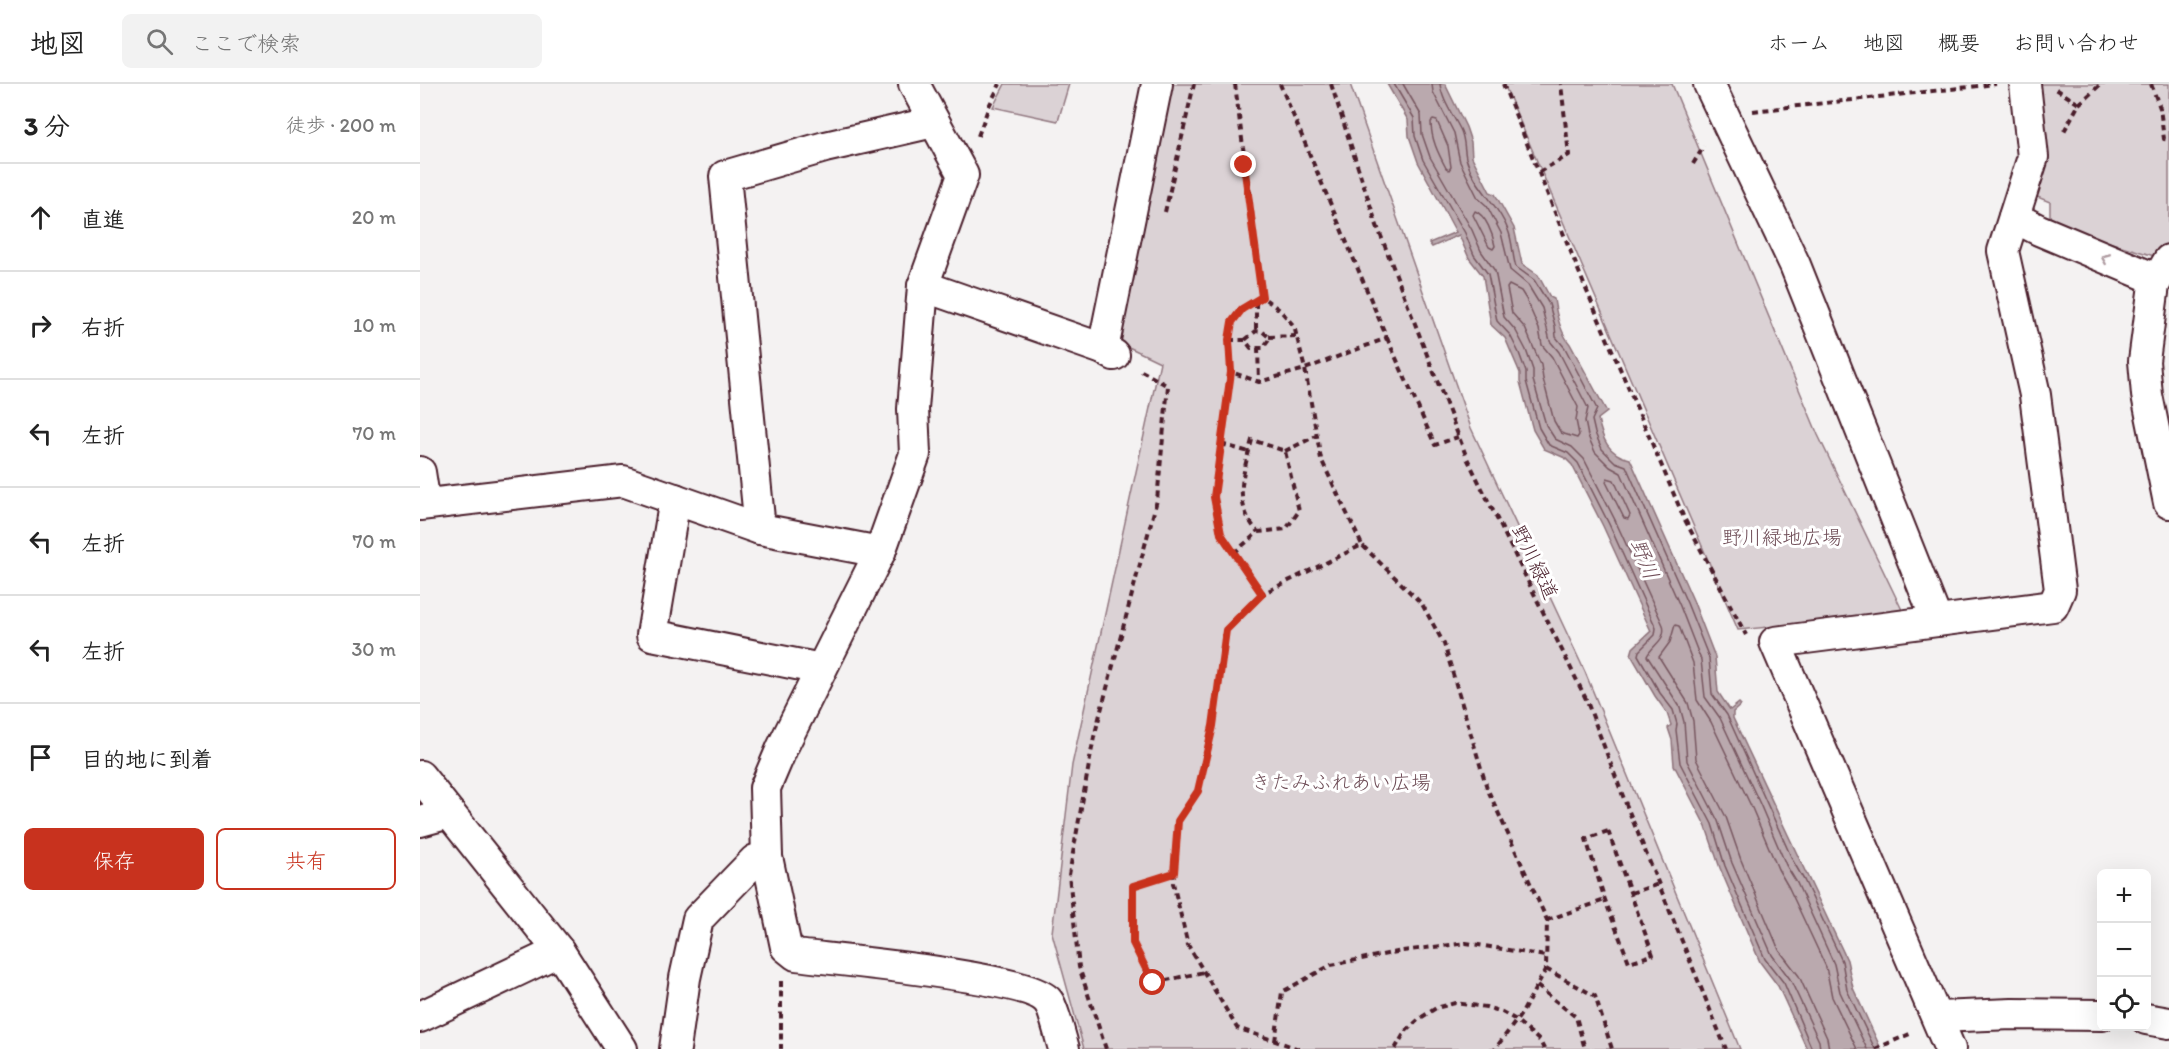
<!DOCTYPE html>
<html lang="ja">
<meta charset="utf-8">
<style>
body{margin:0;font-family:Itim,"Klee One",sans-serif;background:#f2f2f2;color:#222}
.controls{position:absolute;right:18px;bottom:18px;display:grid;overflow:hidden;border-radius:9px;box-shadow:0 6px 24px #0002}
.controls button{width:54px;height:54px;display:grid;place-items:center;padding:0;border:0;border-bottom:2px solid #e0e0e0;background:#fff;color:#222;font:30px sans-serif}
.stop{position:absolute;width:18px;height:18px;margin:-14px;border:4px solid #c8321e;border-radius:50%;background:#fff}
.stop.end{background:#c8321e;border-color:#fff;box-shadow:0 2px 6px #0008}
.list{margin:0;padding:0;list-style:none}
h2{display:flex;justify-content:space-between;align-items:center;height:78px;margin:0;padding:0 24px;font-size:26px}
h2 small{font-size:20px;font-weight:400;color:#767676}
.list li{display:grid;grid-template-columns:39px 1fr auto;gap:18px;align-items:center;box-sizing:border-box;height:108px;padding:0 24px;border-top:2px solid #e0e0e0}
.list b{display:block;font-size:22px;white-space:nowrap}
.list em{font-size:20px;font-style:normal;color:#767676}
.actions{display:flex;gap:12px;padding:18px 24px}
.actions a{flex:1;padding:14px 0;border:2px solid #c8321e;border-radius:9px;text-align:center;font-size:21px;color:#c8321e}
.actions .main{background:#c8321e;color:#fff}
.icon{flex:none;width:33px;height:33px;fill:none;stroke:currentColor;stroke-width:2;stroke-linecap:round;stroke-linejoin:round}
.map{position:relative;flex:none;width:1749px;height:965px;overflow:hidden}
header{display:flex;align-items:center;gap:36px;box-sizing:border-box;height:84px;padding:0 30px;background:#fff;border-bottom:2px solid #e0e0e0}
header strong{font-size:28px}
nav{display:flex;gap:33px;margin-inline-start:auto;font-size:21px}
.search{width:420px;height:54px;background:#f2f2f2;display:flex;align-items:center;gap:15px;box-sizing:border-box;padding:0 21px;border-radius:9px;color:#767676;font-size:22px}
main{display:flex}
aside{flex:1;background:#fff}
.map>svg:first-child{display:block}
.green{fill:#dbd2d5;stroke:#927880;stroke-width:1.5}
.water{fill:#baa9ae;stroke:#8d727a;stroke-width:1.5}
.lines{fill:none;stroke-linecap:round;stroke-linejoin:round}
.shore{stroke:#77565f;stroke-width:1.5}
.minor-casing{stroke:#4a1f2b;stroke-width:34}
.path{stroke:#4a1f2b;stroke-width:4;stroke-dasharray:6 4.5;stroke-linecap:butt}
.minor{stroke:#fff;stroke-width:30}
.oneway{stroke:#ae9aa0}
.route{stroke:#c8321e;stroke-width:8}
.labels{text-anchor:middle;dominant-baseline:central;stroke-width:6;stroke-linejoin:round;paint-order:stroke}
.park-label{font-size:20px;fill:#6e4c56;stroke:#fff}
.street-label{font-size:20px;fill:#4a1f2b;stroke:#fff}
.water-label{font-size:21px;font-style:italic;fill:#714f59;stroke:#fff}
</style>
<header>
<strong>地図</strong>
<div class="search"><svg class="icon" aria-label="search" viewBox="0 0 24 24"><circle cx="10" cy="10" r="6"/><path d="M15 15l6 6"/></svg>ここで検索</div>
<nav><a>ホーム</a><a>地図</a><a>概要</a><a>お問い合わせ</a></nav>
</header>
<main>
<aside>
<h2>3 分<small>徒歩 · 200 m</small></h2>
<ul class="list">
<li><svg class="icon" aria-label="ahead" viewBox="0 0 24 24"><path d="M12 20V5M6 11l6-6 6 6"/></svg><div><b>直進</b></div><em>20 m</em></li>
<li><svg class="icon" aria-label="right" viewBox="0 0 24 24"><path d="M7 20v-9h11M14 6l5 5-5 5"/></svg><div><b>右折</b></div><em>10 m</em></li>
<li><svg class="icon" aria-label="left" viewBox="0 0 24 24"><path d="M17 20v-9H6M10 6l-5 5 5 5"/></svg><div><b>左折</b></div><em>70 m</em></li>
<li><svg class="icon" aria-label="left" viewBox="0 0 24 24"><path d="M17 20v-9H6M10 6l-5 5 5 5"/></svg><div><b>左折</b></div><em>70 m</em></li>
<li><svg class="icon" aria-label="left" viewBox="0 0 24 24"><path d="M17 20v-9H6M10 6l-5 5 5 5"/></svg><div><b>左折</b></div><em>30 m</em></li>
<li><svg class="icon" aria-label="arrive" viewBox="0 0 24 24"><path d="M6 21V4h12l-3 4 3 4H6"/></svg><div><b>目的地に到着</b></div></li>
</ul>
<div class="actions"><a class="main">保存</a><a>共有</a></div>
</aside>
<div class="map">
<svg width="1749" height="965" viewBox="0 0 1749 965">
<rect width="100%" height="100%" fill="#f4f2f2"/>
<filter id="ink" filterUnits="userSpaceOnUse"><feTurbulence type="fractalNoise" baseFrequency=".0167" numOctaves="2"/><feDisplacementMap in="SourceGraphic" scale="12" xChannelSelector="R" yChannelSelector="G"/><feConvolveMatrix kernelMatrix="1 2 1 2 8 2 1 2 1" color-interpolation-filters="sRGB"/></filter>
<g filter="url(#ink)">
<!-- green -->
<g class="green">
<path d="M 585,0 L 649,0 L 638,37 L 573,23 Z"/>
<path d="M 747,0 L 930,0 L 1051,344 L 1165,588 L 1320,965 L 664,965 L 632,849 L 652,681 L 740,278 L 696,257 Z"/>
<path d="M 1084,0 L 1252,0 L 1398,351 L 1484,530 L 1318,546 Z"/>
<path d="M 1606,0 L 1749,0 L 1749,169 L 1734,172 L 1630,140 L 1630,118 L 1610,110 Z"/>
</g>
<!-- water -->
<path class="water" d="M 967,0 L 1025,0 L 1046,43 L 1051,58 L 1052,73 L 1070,108 L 1075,110 L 1094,144 L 1102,180 L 1118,191 L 1130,213 L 1134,215 C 1136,229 1141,249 1150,260 L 1187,328 L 1178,335 C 1182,354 1188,371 1210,375 L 1273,516 L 1295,573 L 1298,608 L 1310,626 L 1319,619 L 1321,621 L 1313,628 L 1313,634 L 1427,876 L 1433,904 L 1461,965 L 1387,965 L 1358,902 L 1340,878 L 1300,784 L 1286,743 L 1254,681 L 1252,656 L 1248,644 L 1251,641 L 1247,629 L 1235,612 L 1211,571 L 1213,564 L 1231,547 L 1183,442 L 1152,381 L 1145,374 L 1124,365 L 1113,346 L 1100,298 L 1100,289 L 1085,254 L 1071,241 L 1063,192 L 1049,174 L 1039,151 L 1012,163 L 1009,159 L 1036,148 L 998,78 L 989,52 L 988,36 Z"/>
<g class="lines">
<!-- shore -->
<g class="shore">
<path d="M 974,0 L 994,34 L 995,52 L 1003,76 L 1045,149 L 1054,171 L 1068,190 L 1077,237 L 1090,251 L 1099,269 L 1106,288 L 1106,297 L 1119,344 L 1129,361 L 1148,369 L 1158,379 L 1189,440 L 1236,544 L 1235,551 L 1219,567 L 1218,571 L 1240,609 L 1253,626 L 1257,640 L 1256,646 L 1260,679 L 1292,740 L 1305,782 L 1345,875 L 1364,899 L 1392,965"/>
<path d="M 983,0 L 1001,31 L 1002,50 L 1010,73 L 1052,146 L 1061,167 L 1075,187 L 1084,233 L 1096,247 L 1106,266 L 1113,286 L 1113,296 L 1126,341 L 1135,355 L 1152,363 L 1164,375 L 1195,436 L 1243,541 C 1247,556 1233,560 1227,572 L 1260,623 L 1264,638 L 1267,677 L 1298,737 L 1312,779 L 1352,871 L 1370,895 L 1399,957 L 1400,965"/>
<path d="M 1012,0 L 1013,8 L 1034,49 L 1040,78 L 1058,114 L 1067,122 L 1081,149 L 1090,186 L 1108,201 L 1114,211 L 1122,224 L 1130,257 L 1139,268 L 1168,324 L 1165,337 L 1168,352 L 1175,368 L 1190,383 L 1201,389 L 1260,522 L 1281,576 L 1285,613 L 1300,634 L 1340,720 L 1366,781 L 1377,799 L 1414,880 L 1420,908 L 1447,965"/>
<path d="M 1020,0 C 1022,17 1034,32 1041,47 C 1045,56 1044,65 1046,74 C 1054,103 1078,119 1088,146 C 1093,158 1092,171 1096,183 L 1114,196 L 1129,220 L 1135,242 L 1136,253 L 1145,264 L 1177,325 L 1172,336 L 1175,349 L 1182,365 L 1195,378 L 1206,382 L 1267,519 L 1289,574 L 1292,610 L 1307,631 L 1373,777 L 1384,796 L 1422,877 L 1427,906 L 1455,965"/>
<path d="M 1013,36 L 1017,37 L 1028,62 L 1031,83 L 1029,86 L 1026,84 C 1018,69 1011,55 1011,38 Z"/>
<path d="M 1055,127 C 1066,131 1073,151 1075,162 L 1073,165 L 1069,163 L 1053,131 Z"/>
<path d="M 1089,201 L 1101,207 L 1106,215 L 1119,245 L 1122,261 L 1132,273 L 1158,323 L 1156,336 L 1159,351 L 1157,354 L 1141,349 L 1134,337 L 1123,295 L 1121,281 L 1105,244 L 1092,229 L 1087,204 Z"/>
<path d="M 1187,394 L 1194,396 L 1210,431 L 1208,435 L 1204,434 L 1186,398 Z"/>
<path d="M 1409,965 L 1407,954 L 1379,892 L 1359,866 L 1321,776 L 1306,733 L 1276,675 L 1273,637 L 1268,619 L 1239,573 L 1250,558 L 1255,541 L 1259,542 L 1273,579 L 1277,616 L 1291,638 L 1332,724 L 1358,785 L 1369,804 L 1406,883 L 1412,913 L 1437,965"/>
</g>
<defs>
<g id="minor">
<path d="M 494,0 L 543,91 L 503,202 L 493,325 L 495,370 L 460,468 L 362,664 L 345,704 L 347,773 L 366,863 L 376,871 C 415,876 609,893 628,917 C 633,923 641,955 644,965"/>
<path d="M 1289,0 L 1375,181 L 1517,537"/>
<path d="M 1594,133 L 1619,146 L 1731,193 L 1734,201"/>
<path d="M 1749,176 L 1734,201 L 1724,277 L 1727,311 L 1749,419"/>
<path d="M 503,202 L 683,265 L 694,271"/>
<path d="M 683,265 L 737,0"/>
<path d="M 0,388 L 5,420"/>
<path d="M 255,415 L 232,551 L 401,585"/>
<path d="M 0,421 L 203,397 L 340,445 L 460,468"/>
<path d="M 340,445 L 305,92 L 405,63 L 514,38"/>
<path d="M 0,692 L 139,867 L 202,965"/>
<path d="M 0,737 L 29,729"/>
<path d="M 0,933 L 139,867"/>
<path d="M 1518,933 L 1592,930 L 1682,931"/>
<path d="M 1726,935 L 1749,939"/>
<path d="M 255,965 L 265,894 L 278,835 L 335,776 L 347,773"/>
<path d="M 1530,965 L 1355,558 L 1633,522 L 1640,506 L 1615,311 L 1583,167 L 1613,73 L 1605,0"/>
</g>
</defs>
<!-- minor casing -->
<use href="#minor" class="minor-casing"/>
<!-- path -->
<g class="path">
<path d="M 815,0 L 842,213"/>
<path d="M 911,0 L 956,139 L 1047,374 L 1166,615 L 1206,720 L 1306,965"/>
<path d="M 1083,0 L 1163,198 L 1264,434 L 1326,551"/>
<path d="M 1731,0 L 1740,24 L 1744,55 L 1749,56"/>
<path d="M 1636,5 L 1659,20 L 1643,49"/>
<path d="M 1659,20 L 1681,0"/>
<path d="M 1333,27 L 1576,0"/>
<path d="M 558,52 L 569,22 L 580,0"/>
<path d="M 1273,80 L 1284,62"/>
<path d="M 1119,88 L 1149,71 L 1141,0"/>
<path d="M 745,128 L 774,0"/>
<path d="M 836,218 L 836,247"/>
<path d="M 849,253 L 876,252"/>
<path d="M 967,254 L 1015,361 L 1038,353"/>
<path d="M 809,256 L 825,256 L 831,264 L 843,264 L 848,257 L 849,253 L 843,248 L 836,247 L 825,256"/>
<path d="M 838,264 L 839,298"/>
<path d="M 811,288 C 810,268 804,241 822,225 C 827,220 836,218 842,213 L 860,226 L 874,242 L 885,285 L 967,254 L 860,0"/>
<path d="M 801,360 L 829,368"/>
<path d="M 865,367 L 896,352"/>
<path d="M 814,469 L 838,448 L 866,445 L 879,427 L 865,367 L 832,356 C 823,390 812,419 838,448"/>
<path d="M 842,510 L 801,450 L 794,413 L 811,288 L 839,298 L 885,285 L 901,375 L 942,461"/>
<path d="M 1188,747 L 1233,871 L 1209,878 L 1185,816 L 1166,755 Z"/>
<path d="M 754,789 L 713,802 L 713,859 L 733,899 L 784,888"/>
<path d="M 1211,809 L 1239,800"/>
<path d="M 1127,836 L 1185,816"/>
<path d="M 1126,885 L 1175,912 L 1192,965"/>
<path d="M 361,897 L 361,965"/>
<path d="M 1117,902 L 1156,933 L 1165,965"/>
<path d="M 855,957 L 862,908 L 911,881 L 982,867 L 1046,859 L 1125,872"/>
<path d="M 686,965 L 659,883 L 649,791 L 674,653 L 737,416 L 748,302 L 718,285"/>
<path d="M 879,965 L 817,944 L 768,861 L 753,799 L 758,737 L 778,707 L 793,642 L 806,546 L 842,510 L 942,461 L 1002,520 L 1024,560 L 1067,704 L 1127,836 L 1126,885 L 1102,929 L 1075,965"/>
<path d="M 975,965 L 985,948 L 999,935 L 1016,924 L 1035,919 L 1066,923 L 1082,928 L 1096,936 L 1120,957 L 1124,965"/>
<path d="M 1455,965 L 1492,949"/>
</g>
<!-- minor -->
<use href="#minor" class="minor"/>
</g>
<!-- one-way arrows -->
<defs><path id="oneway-chevron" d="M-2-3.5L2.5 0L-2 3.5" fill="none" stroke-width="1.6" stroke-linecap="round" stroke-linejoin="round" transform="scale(1.5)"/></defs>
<use class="oneway" href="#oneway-chevron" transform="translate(1685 174) rotate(-157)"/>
</g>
<g class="lines" filter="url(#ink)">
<!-- route -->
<path class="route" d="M 733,899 L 713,859 L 713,802 L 754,789 L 758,737 L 778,707 L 793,642 L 806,546 L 842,510 L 801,450 L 794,413 L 811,288 L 809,256 L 812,238 L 822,225 L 842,213 L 824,81"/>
</g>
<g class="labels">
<!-- park labels -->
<g class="park-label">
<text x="1362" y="453">野川緑地広場</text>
<text x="921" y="698">きたみふれあい広場</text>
</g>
<!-- street labels -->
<g class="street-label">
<text transform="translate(1115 478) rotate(64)">野川緑道</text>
</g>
<!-- water labels -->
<g class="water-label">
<text transform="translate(1225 475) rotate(68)">野川</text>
</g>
</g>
</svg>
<div class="controls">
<button>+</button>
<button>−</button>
<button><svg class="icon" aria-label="locate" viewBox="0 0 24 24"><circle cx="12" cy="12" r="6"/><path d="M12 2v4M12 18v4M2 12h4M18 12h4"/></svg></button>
</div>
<div class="stop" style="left:733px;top:899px"></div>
<div class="stop end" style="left:824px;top:81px"></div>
</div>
</main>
